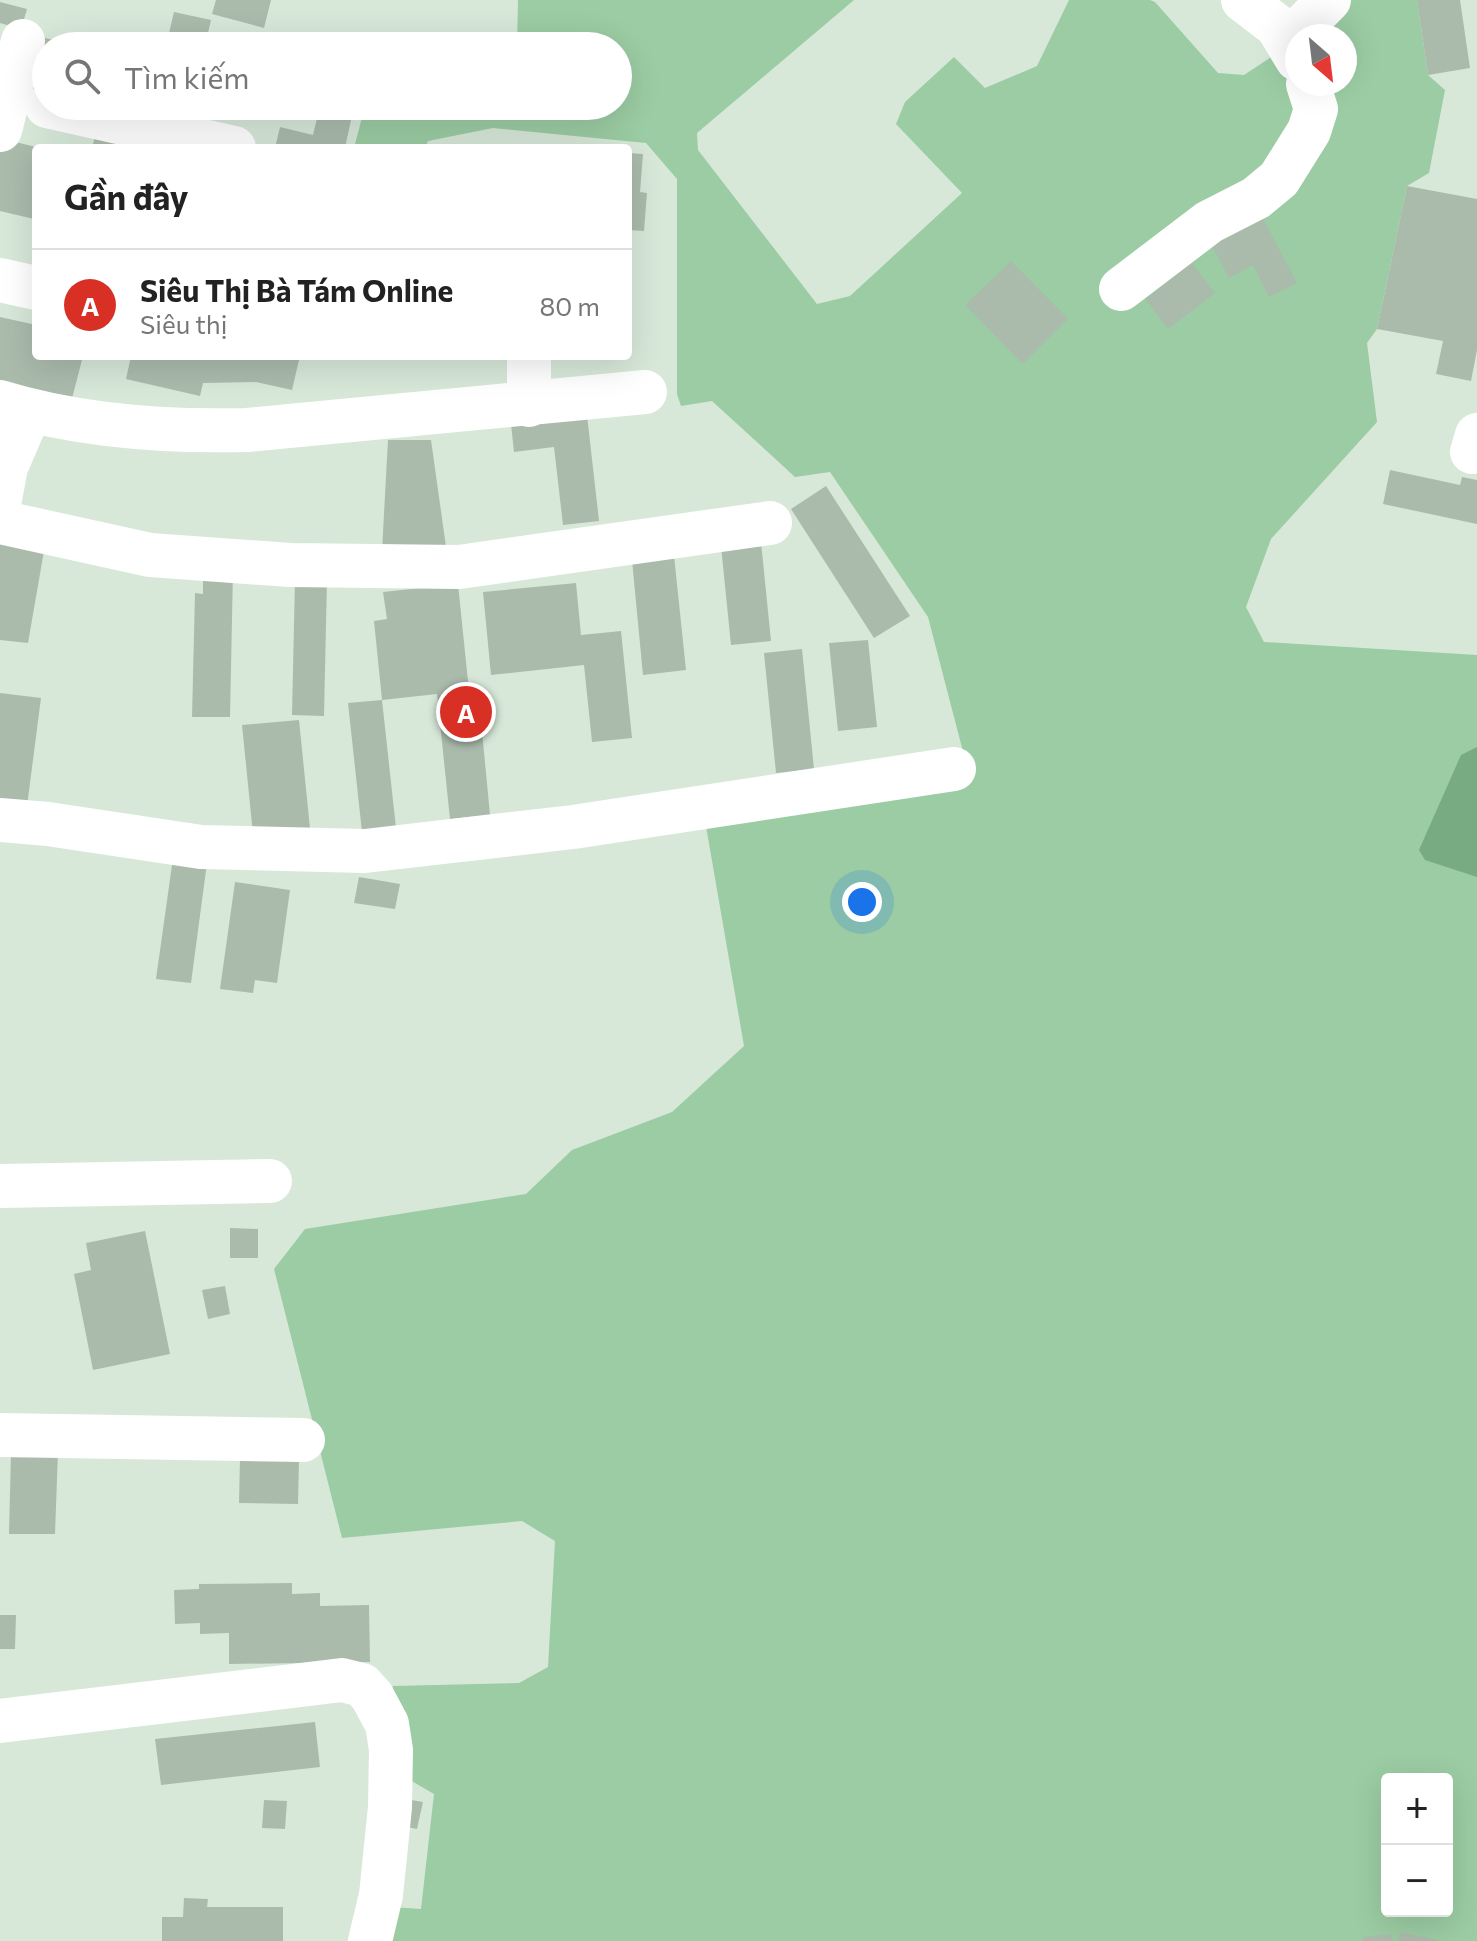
<!DOCTYPE html>
<html lang="vi">
<meta charset="utf-8">
<style>
body{margin:0;font-family:Commissioner,sans-serif;background:#f6f6f6;color:#222}
.controls{position:absolute;right:24px;bottom:24px;display:grid;overflow:hidden;border-radius:8px;box-shadow:0 8px 32px #0002}
.controls button{width:72px;height:72px;display:grid;place-items:center;padding:0;border:0;border-bottom:2px solid #e0e0e0;background:#fff;color:#222;font:40px sans-serif}
.compass{position:absolute;left:1285px;top:24px;width:72px;height:72px;border-radius:50%;background:#fff;box-shadow:0 8px 32px #0002;rotate:152deg}
.you{position:absolute;left:862px;top:902px;width:28px;height:28px;margin:-20px;border:6px solid #fff;border-radius:50%;background:#1a73e8;box-shadow:0 0 0 12px #1a73e833}
.badge{display:grid;place-items:center;width:52px;height:52px;border-radius:50%;background:#d93025;color:#fff;font-size:26px;font-weight:700}
.pin{position:absolute;translate:-50% -50%;border:4px solid #fff;box-shadow:0 2px 8px #0006}
.list{margin:0;padding:0;list-style:none}
h2{display:flex;justify-content:space-between;align-items:center;height:104px;margin:0;padding:0 32px;font-size:34px}
h2 small{font-size:26px;font-weight:400;color:#767676}
.list li{display:grid;grid-template-columns:52px 1fr auto;gap:24px;align-items:center;box-sizing:border-box;height:112px;padding:0 32px;border-top:2px solid #e0e0e0}
.list b{display:block;font-size:30px;white-space:nowrap}
.list p{margin:0;font-size:26px;white-space:nowrap;color:#767676}
.list em{font-size:26px;font-style:normal;color:#767676}
.icon{flex:none;width:44px;height:44px;fill:none;stroke:currentColor;stroke-width:2;stroke-linecap:round;stroke-linejoin:round}
.map{position:relative;flex:none;width:1477px;height:1941px;overflow:hidden}
.search{position:absolute;background:#fff;box-shadow:0 8px 32px #0002;left:32px;top:32px;width:600px;height:88px;display:flex;align-items:center;gap:20px;box-sizing:border-box;padding:0 28px;border-radius:44px;color:#767676;font-size:30px}
.panel{position:absolute;background:#fff;box-shadow:0 8px 32px #0002;left:32px;top:144px;width:600px;height:216px;border-radius:8px}
.map>svg:first-child{display:block}
.green{fill:#9bcca3;fill-rule:evenodd}
.water{fill:#79ab82}
.building{fill:#aabbac}
.lines{fill:none;stroke-linecap:round;stroke-linejoin:round}
.minor{stroke:#fff;stroke-width:44}
</style>
<div class="map">
<svg width="1477" height="1941" viewBox="0 0 1477 1941">
<rect width="100%" height="100%" fill="#d7e8d9"/>
<!-- green -->
<path class="green" d="M 518,0 L 854,0 L 697,133 L 698,150 L 817,304 L 850,296 L 962,193 L 896,124 L 905,102 L 954,57 L 985,88 L 1037,66 L 1069,0 L 1150,0 L 1155,2 L 1218,73 L 1244,75 L 1297,40 L 1297,84 L 1345,84 L 1345,36 L 1302,36 L 1337,0 L 1417,0 L 1428,75 L 1445,90 L 1429,173 L 1407,186 L 1377,329 L 1367,343 L 1377,422 L 1271,539 L 1246,607 L 1264,642 L 1477,655 L 1477,1941 L 384,1941 L 391,1907 L 421,1909 L 434,1794 L 403,1776 L 390,1696 L 393,1686 L 519,1683 L 548,1667 L 555,1541 L 522,1521 L 342,1538 L 274,1269 L 305,1229 L 526,1194 L 572,1150 L 672,1112 L 744,1046 L 706,826 L 967,767 L 928,617 L 830,472 L 795,477 L 712,401 L 681,406 L 677,394 L 677,179 L 646,143 L 493,128 L 428,141 L 425,148 L 354,148 L 365,106 L 618,106 L 618,46 L 517,46 ZM 1387,1779 L 1447,1779 L 1447,1911 L 1387,1911 Z"/>
<!-- water -->
<path class="water" d="M 1477,747 L 1477,877 L 1425,860 L 1419,850 L 1461,755 Z"/>
<!-- building -->
<g class="building">
<path d="M 216,0 L 271,0 L 264,28 L 212,14 Z"/>
<path d="M 1417,0 L 1460,0 L 1470,68 L 1428,75 Z"/>
<path d="M 0,2 L 27,9 L 21,29 L 0,23 Z"/>
<path d="M 174,12 L 211,20 L 205,46 L 166,46 Z"/>
<path d="M 29,34 L 74,45 L 46,46 L 46,98 L 16,92 Z"/>
<path d="M 151,106 L 190,106 L 183,133 L 147,125 Z"/>
<path d="M 320,106 L 354,106 L 345,148 L 275,148 L 280,127 L 313,135 Z"/>
<path d="M 99,120 L 136,128 L 131,148 L 92,148 Z"/>
<path d="M 3,139 L 36,147 L 34,219 L 0,211 L 0,151 Z"/>
<path d="M 628,153 L 643,154 L 640,192 L 647,193 L 644,231 L 628,230 Z"/>
<path d="M 1407,186 L 1477,199 L 1477,350 L 1471,381 L 1436,374 L 1443,341 L 1377,329 Z"/>
<path d="M 1259,211 L 1297,283 L 1269,297 L 1253,265 L 1229,278 L 1211,244 Z"/>
<path d="M 1011,261 L 1068,319 L 1023,364 L 965,305 Z"/>
<path d="M 1192,263 L 1215,293 L 1168,329 L 1145,299 Z"/>
<path d="M 0,317 L 36,325 L 36,356 L 83,356 L 69,410 L 0,394 Z"/>
<path d="M 131,356 L 281,356 L 299,360 L 292,390 L 256,382 L 203,383 L 200,396 L 126,379 Z"/>
<path d="M 586,406 L 599,521 L 563,525 L 554,447 L 514,452 L 510,415 Z"/>
<path d="M 388,440 L 431,440 L 447,554 L 382,551 Z"/>
<path d="M 1390,470 L 1460,485 L 1462,477 L 1477,480 L 1477,524 L 1383,504 Z"/>
<path d="M 826,486 L 910,616 L 874,638 L 791,509 Z"/>
<path d="M 760,532 L 771,641 L 731,645 L 720,536 Z"/>
<path d="M 0,537 L 45,545 L 28,643 L 0,640 Z"/>
<path d="M 673,546 L 686,670 L 643,675 L 631,550 Z"/>
<path d="M 203,569 L 233,570 L 230,717 L 192,717 L 195,593 L 203,594 Z"/>
<path d="M 295,579 L 327,579 L 324,716 L 292,715 Z"/>
<path d="M 576,583 L 581,635 L 621,631 L 632,738 L 592,742 L 584,665 L 491,675 L 483,592 Z"/>
<path d="M 458,584 L 469,691 L 478,689 L 490,815 L 450,819 L 437,694 L 382,700 L 396,828 L 362,832 L 348,703 L 382,700 L 374,621 L 387,619 L 383,592 Z"/>
<path d="M 868,640 L 877,727 L 838,731 L 829,643 Z"/>
<path d="M 802,649 L 814,769 L 776,773 L 764,653 Z"/>
<path d="M 0,693 L 41,698 L 26,814 L 0,811 Z"/>
<path d="M 299,720 L 311,838 L 254,844 L 242,725 Z"/>
<path d="M 173,858 L 207,863 L 191,983 L 156,979 Z"/>
<path d="M 359,877 L 400,884 L 395,909 L 354,903 Z"/>
<path d="M 235,882 L 290,890 L 277,983 L 255,980 L 253,993 L 220,989 Z"/>
<path d="M 230,1228 L 258,1229 L 258,1258 L 230,1258 Z"/>
<path d="M 145,1231 L 170,1354 L 93,1370 L 74,1274 L 91,1270 L 86,1243 Z"/>
<path d="M 225,1286 L 230,1314 L 208,1319 L 202,1290 Z"/>
<path d="M 11,1452 L 58,1452 L 55,1534 L 9,1534 Z"/>
<path d="M 240,1458 L 299,1458 L 298,1504 L 239,1503 Z"/>
<path d="M 292,1583 L 292,1594 L 320,1593 L 320,1606 L 369,1605 L 370,1662 L 229,1664 L 229,1633 L 200,1634 L 200,1623 L 175,1624 L 174,1590 L 199,1589 L 199,1584 Z"/>
<path d="M 0,1615 L 16,1615 L 15,1649 L 0,1649 Z"/>
<path d="M 315,1722 L 320,1767 L 161,1785 L 155,1739 Z"/>
<path d="M 399,1798 L 423,1802 L 417,1829 L 393,1824 Z"/>
<path d="M 264,1800 L 287,1801 L 285,1829 L 262,1828 Z"/>
<path d="M 184,1898 L 208,1899 L 207,1907 L 283,1907 L 283,1941 L 162,1941 L 162,1917 L 183,1917 Z"/>
<path d="M 1400,1932 L 1438,1940 L 1438,1941 L 1398,1941 Z"/>
<path d="M 1391,1934 L 1392,1941 L 1362,1941 L 1362,1937 Z"/>
</g>
<g class="lines">
<!-- minor -->
<g class="minor">
<path d="M 1243,0 L 1277,26 L 1297,59"/>
<path d="M 1287,42 L 1329,0"/>
<path d="M 47,106 L 234,148"/>
<path d="M 0,130 L 23,41"/>
<path d="M 0,280 L 36,288"/>
<path d="M 1121,289 L 1209,222 L 1256,198 L 1279,179 L 1309,131 L 1316,109 L 1308,84"/>
<path d="M 529,356 L 529,405"/>
<path d="M 0,402 C 79,426 165,432 247,430 L 645,392"/>
<path d="M 1472,452 L 1477,435"/>
<path d="M 0,499 L 6,467 L 30,411"/>
<path d="M 0,522 L 150,555 L 290,565 L 459,567 L 770,523"/>
<path d="M 0,820 L 48,824 L 201,847 L 365,851 L 573,827 L 954,769"/>
<path d="M 0,1186 L 270,1181"/>
<path d="M 0,1435 L 303,1440"/>
<path d="M 0,1721 L 342,1680 L 362,1685 L 372,1696 L 387,1724 L 391,1750 L 390,1807 L 381,1895 L 370,1941"/>
</g>
</g>
</svg>
<div class="controls">
<button>+</button>
<button>−</button>
</div>
<svg class="compass" viewBox="-18 -18 36 36"><path d="M0-13l5 13h-10z" fill="#e53935"/><path d="M0 13l5-13h-10z" fill="#767676"/></svg>
<div class="you"></div>
<div class="pin badge" style="left:466px;top:712px">A</div>
<div class="search"><svg class="icon" aria-label="search" viewBox="0 0 24 24"><circle cx="10" cy="10" r="6"/><path d="M15 15l6 6"/></svg>Tìm kiếm</div>
<section class="panel">
<h2>Gần đây<small></small></h2>
<ul class="list">
<li><span class="badge">A</span><div><b>Siêu Thị Bà Tám Online</b><p>Siêu thị</p></div><em>80 m</em></li>
</ul>
</section>
</div>
